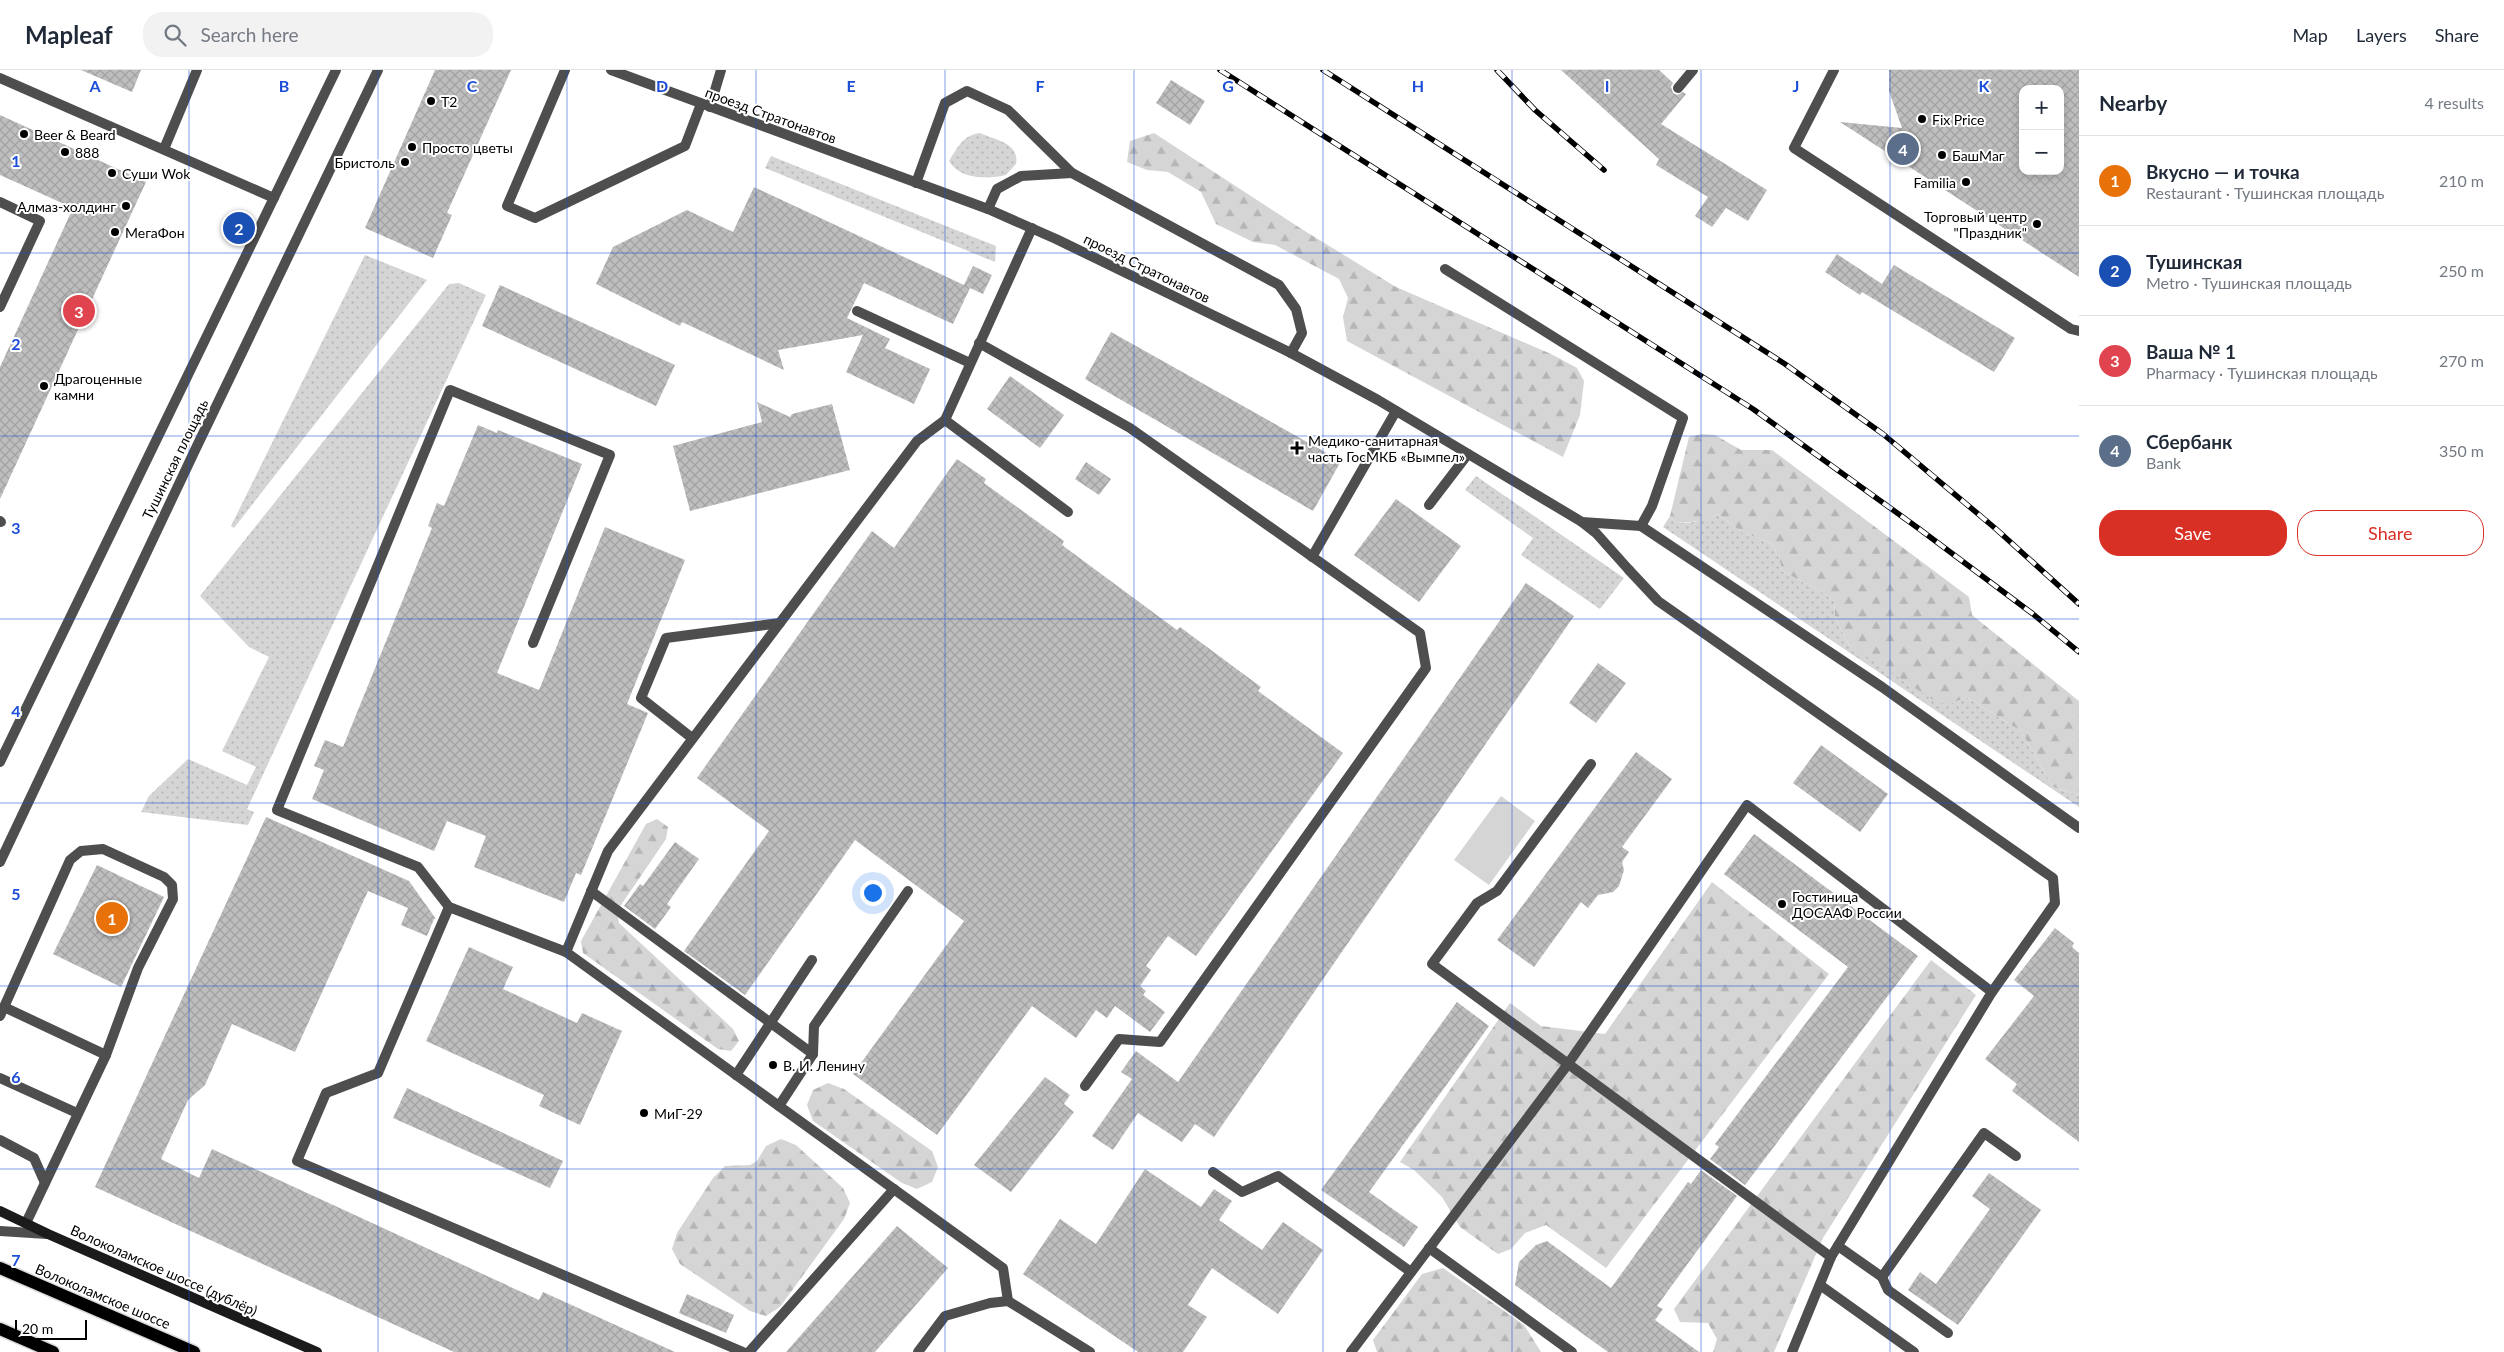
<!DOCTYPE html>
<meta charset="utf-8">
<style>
body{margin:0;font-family:Lato,sans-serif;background:#f2f2f3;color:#1f2937}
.controls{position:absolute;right:15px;top:15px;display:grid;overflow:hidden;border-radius:10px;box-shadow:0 2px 8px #0003}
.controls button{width:45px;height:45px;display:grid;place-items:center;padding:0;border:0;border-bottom:1px solid #e0e1e3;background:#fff;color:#1f2937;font:25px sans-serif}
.scale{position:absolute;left:15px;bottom:12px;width:72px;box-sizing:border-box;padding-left:5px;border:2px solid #000;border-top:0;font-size:14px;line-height:18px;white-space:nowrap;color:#000;-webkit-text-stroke:4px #fff;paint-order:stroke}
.you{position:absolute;left:872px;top:822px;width:18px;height:18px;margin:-12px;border:4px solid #fff;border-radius:50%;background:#1a73e8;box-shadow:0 0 0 8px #1a73e833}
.badge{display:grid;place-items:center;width:32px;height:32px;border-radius:50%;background:#d93025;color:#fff;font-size:16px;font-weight:700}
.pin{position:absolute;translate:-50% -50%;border:2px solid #fff;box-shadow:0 1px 5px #0006}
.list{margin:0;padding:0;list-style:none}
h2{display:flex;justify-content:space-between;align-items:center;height:65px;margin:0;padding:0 20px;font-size:21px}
h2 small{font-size:16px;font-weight:400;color:#747a83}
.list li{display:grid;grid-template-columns:32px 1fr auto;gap:15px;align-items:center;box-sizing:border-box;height:90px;padding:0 20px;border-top:1px solid #e0e1e3}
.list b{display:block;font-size:19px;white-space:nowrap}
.list p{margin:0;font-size:16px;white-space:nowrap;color:#747a83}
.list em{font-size:16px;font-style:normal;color:#747a83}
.actions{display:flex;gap:10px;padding:15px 20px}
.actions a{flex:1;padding:11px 0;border:1px solid #d93025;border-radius:20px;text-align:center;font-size:18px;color:#d93025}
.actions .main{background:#d93025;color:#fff}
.icon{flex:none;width:28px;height:28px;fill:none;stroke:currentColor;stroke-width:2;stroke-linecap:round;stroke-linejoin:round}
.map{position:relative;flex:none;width:2079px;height:1282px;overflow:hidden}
header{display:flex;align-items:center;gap:30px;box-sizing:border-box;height:70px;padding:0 25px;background:#fff;border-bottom:1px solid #e0e1e3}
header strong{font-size:24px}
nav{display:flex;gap:28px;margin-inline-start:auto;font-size:18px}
.search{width:350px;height:45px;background:#f2f2f3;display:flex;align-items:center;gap:12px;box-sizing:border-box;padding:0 18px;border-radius:20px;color:#747a83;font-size:19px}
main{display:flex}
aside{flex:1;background:#fff}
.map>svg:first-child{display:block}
.grass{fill:url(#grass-dots)}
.forest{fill:url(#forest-firs)}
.garden{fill:#d5d5d5}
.building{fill:url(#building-cross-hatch);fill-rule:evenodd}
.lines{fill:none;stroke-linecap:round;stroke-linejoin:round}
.primary-casing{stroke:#dbdbdb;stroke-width:15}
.lane{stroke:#4e4e4e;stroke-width:10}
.street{stroke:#4e4e4e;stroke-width:10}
.secondary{stroke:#1b1b1b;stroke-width:10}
.primary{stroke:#000;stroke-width:12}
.rail-casing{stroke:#000;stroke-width:5.5}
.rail{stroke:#fff;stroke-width:4;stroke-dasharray:11;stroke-linecap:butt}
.grid{fill:none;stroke:#1d4ed8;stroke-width:1;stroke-opacity:0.55}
.poi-dot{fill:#000;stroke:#fff;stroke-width:2}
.labels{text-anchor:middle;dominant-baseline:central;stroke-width:4;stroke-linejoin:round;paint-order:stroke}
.poi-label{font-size:14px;fill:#000;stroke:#fff;text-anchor:start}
.street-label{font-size:14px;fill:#000;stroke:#fff}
.grid-label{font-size:16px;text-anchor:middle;font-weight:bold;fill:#1d4ed8;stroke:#fff;stroke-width:4;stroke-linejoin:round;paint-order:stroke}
</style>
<header>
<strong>Mapleaf</strong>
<div class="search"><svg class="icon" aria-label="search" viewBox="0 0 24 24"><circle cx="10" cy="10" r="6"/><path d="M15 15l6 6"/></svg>Search here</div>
<nav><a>Map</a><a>Layers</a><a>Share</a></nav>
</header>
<main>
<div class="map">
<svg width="2079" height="1282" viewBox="0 0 2079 1282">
<defs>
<pattern id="grass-dots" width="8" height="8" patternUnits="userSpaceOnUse" patternTransform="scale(1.25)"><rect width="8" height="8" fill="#d5d5d5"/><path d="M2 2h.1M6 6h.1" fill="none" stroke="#b5b5b5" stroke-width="1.8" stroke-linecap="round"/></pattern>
<pattern id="forest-firs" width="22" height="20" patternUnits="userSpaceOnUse" patternTransform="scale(1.25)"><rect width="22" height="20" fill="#d5d5d5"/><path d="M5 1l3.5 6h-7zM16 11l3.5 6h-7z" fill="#b5b5b5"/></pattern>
<pattern id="building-cross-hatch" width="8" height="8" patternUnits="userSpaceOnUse" patternTransform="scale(1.25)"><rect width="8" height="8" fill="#bebebe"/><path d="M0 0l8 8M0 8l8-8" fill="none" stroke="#a2a2a2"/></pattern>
</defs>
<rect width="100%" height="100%" fill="#fff"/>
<!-- grass -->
<g class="grass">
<path d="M 980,63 C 995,70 1020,73 1016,94 L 1006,105 C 988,109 960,110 949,91 C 958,77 963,65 980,63 Z"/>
<path d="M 771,86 L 996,176 L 995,192 L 765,98 Z"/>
<path d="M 365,185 L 427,210 L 234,458 L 231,456 Z"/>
<path d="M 459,213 L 486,225 L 247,739 L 254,742 L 248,755 L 141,742 L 149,726 L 188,689 L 247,715 L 256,697 L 222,681 L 269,587 L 249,577 L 200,526 L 449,214 Z"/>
<path d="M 1476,406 L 1624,508 L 1600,539 L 1521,485 L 1533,468 L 1465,420 Z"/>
<path d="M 1717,444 L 1742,462 L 1772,474 L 1779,487 L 1782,501 L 1822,522 L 1834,531 L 1835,547 L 1849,575 L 1953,633 L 1966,627 L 2021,661 L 2053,717 L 2079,725 L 2079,737 L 1663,457 L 1670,446 L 1675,453 C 1691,453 1703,452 1717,444 Z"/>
</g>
<!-- forest -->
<g class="forest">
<path d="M 1154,63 L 1300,158 L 1396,217 L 1551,284 L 1577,298 L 1584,311 L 1580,345 L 1563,387 L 1347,271 L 1343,247 L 1348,228 L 1339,209 L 1275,175 L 1253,172 L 1216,154 L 1201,122 L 1168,102 L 1147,100 L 1127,92 L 1130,71 Z"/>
<path d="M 1702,364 L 1715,365 L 1741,380 L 1772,380 L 1969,527 L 1972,545 L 2079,631 L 2079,725 L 2053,717 L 2021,661 L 1966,627 L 1953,633 L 1938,633 L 1849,575 L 1835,547 L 1834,531 L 1822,522 L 1782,501 L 1779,487 L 1772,474 L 1742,462 L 1717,444 L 1704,451 L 1675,453 L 1670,446 L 1689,367 Z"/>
<path d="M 657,749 L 668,757 L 666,769 L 617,841 L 619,853 L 733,959 L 739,971 L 731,981 L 718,979 L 583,883 L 581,871 L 646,754 Z"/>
<path d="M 1712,812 L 1829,904 L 1606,1198 L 1546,1155 L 1525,1163 L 1511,1179 L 1498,1184 L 1460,1157 L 1442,1127 L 1414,1100 L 1400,1092 L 1510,933 L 1541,956 L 1605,964 Z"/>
<path d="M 1931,890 L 1976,925 L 1823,1168 L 1774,1282 L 1713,1282 L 1717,1269 L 1708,1253 L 1680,1252 L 1674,1239 Z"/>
<path d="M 828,1013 L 844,1019 L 932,1081 L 938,1097 L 932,1112 L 917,1119 L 902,1113 L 813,1051 L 807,1035 L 813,1020 Z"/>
<path d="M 781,1069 L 796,1075 L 843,1118 L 850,1133 L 844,1149 L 780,1237 L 766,1246 L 750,1241 L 680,1194 L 672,1179 L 677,1163 L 713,1108 L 725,1096 L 750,1095 L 757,1091 L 766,1076 Z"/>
<path d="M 1443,1198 L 1524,1255 L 1541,1282 L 1377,1282 L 1373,1270 L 1422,1204 Z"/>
</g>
<!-- garden -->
<path class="garden" d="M 1501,726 L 1535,751 L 1489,815 L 1454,790 Z"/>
<!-- building -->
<g class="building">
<path d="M 81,0 L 141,0 L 132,22 Z"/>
<path d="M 435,0 L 511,0 L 447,143 L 452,145 L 433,188 L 365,158 Z"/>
<path d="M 1561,0 L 1659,0 L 1673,13 L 1671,17 L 1673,23 L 1677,25 L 1683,22 L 1686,24 L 1661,54 L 1767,120 L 1748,151 L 1726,138 L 1712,157 L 1695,146 L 1708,127 L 1656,95 L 1659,89 Z"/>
<path d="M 1889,0 L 2079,0 L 2079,207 L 1840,52 L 1902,58 L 1889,21 ZM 2023,19 L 2060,19 L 2060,101 L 2023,101 Z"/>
<path d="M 1171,10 L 1205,31 L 1190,55 L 1156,33 Z"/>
<path d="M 0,45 L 146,112 L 0,429 L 0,297 L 73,138 L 0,105 Z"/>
<path d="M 754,117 L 964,215 L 973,196 L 992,205 L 983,224 L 970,218 L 953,254 L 864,213 L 847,248 L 890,269 L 885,278 L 930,299 L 914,334 L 846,302 L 863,265 L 778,280 L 784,300 L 682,252 L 680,256 L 596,214 L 613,177 L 687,140 L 733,162 Z"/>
<path d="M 1837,184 L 1882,214 L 1894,195 L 2015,268 L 1994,302 L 1862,222 L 1860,225 L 1825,202 Z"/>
<path d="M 500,215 L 675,295 L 656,336 L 482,256 Z"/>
<path d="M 1111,262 L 1341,391 L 1313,441 L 1085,309 Z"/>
<path d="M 1010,306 L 1064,345 L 1040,378 L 987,339 Z"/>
<path d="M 757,332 L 790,347 L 792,344 L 832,334 L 850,400 L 690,441 L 673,376 L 762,352 Z"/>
<path d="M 478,355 L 497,363 L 498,360 L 582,394 L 497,603 L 539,620 L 605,457 L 685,490 L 627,634 L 648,643 L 581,805 L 576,803 L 564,832 L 474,797 L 486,766 L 447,751 L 434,781 L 312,729 L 324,700 L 314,696 L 325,670 L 343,677 L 432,458 L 428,456 L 437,433 L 444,436 Z"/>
<path d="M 957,389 L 986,409 L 984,413 L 1064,471 L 1062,475 L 1177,560 L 1180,557 L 1261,617 L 1258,621 L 1343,683 L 1196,886 L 1168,866 L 1146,896 L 1151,900 L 1140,916 L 1146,921 L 1143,925 L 1165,942 L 1150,962 L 1115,936 L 1107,948 L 1096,940 L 1076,968 L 1032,936 L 937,1065 L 853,1004 L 964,851 L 855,770 L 745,925 L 684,881 L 769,761 L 697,708 L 872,461 L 894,478 Z"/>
<path d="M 1086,392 L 1111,409 L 1099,425 L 1075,409 Z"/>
<path d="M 1396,429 L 1461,476 L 1419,532 L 1354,485 Z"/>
<path d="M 1526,513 L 1574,546 L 1214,1067 L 1195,1054 L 1182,1072 L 1138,1043 L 1113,1080 L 1092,1066 L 1132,1009 L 1121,1002 L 1136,981 L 1178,1012 Z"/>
<path d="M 1598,593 L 1626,613 L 1596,653 L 1569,633 Z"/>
<path d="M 1821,675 L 1888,724 L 1860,762 L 1793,713 Z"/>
<path d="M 1636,682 L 1672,709 L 1622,777 L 1629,782 L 1622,792 L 1624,800 L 1619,816 L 1613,822 L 1598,825 L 1588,838 L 1581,832 L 1534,897 L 1497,870 Z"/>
<path d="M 266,747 L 409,811 L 436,849 L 434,849 L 427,866 L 401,855 L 408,838 L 368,821 L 295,982 L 232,954 L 205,1015 L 188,1030 L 161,1089 L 199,1108 L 212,1079 L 539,1230 L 543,1222 L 675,1282 L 454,1282 L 95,1117 Z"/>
<path d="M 1754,764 L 1918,886 L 1745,1115 L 1710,1089 L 1719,1077 L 1715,1074 L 1848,897 L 1724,804 Z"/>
<path d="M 675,772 L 699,789 L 667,834 L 671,837 L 655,859 L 624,836 L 640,814 L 643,816 Z"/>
<path d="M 97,795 L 164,827 L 121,917 L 53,884 Z"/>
<path d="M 2055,858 L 2074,873 L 2072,877 L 2079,883 L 2079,1072 L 2012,1021 L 2017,1014 L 1985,989 L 2034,926 L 2014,910 Z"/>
<path d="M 469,877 L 513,897 L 503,919 L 577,953 L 582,943 L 622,961 L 580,1055 L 539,1036 L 544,1025 L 426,971 Z"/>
<path d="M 1457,932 L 1489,956 L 1369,1122 L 1418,1157 L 1404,1177 L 1321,1120 Z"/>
<path d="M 1045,1007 L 1070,1025 L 1064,1034 L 1074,1042 L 1011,1122 L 974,1095 Z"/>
<path d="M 407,1018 L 563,1091 L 550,1118 L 393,1048 Z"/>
<path d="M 1145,1099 L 1201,1137 L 1214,1119 L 1232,1131 L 1219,1150 L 1262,1180 L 1283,1152 L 1323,1180 L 1278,1244 L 1212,1198 L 1188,1235 L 1207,1247 L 1183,1282 L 1138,1282 L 1023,1204 L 1060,1149 L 1096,1174 Z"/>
<path d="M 1701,1100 L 1737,1126 L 1657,1236 L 1663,1239 L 1655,1250 L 1699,1282 L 1608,1282 L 1515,1215 L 1519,1192 L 1536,1175 L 1547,1171 L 1611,1218 L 1688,1112 L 1691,1114 Z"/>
<path d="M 1989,1103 L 2041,1140 L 1958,1255 L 1908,1220 L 1920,1202 L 1936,1214 L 1990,1139 L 1972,1126 Z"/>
<path d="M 897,1156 L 948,1198 L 875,1282 L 786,1282 Z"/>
<path d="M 687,1224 L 734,1245 L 726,1263 L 679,1243 Z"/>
</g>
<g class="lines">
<defs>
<g id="primary">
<path d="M 0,1198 L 194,1282"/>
<path d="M 0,1259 L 53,1282"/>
</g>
</defs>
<!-- primary casing -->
<use href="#primary" class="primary-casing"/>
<!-- lane -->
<g class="lane">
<path d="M 565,0 L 507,136 L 535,148 L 685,76 L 701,34"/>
<path d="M 1834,0 L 1794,78 L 2071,259 L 2079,261"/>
<path d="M 0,8 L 274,128"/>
<path d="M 1678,18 L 1693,0"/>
<path d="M 710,37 L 721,0"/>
<path d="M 164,79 L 197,0"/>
<path d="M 916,113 L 945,33 L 967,21 L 1008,40 L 1072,103 L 1279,215 L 1296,239 L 1302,263 L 1291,283"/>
<path d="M 0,132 L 40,151 L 0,237"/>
<path d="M 988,139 L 997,119 L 1021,106 L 1072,103"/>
<path d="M 1032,158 L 945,350 L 1068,442"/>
<path d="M 1445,199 L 1683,348 L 1652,436 L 1641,456"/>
<path d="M 857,241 L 970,293"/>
<path d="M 979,273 L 1130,358 L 1420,563 L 1426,598 L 1160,972 L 1119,969 L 1085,1016"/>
<path d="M 1429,435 L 1468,384"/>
<path d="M 0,451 L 1,452"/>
<path d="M 1582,452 L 1641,456 L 1882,617 L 2079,758"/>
<path d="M 1312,487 L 1396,341"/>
<path d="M 1629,500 L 1658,531 L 2053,808 L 2055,833 L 1992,922"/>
<path d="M 533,573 L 610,385 L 450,320 L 277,740 L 418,797 L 449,837 L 566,882 L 608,781 L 917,371 L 945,350"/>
<path d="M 692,668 L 641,628 L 666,568 L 780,553"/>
<path d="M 1591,694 L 1497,821 L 1477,833 L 1432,894 L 1831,1187"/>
<path d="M 591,821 L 813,984 L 779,1036"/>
<path d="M 449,837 L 378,1003 L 326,1023 L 297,1091 L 743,1282"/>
<path d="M 566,882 L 1003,1198 L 1008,1231"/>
<path d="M 4,937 L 106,985"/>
<path d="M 0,946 L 70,790 L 81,781 L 103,779 L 164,807 L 172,815 L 173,829 L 138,898 L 106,985 L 26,1153"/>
<path d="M 813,984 L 814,956 L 908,821"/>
<path d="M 736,1005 L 812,890"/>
<path d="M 0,1008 L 77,1043"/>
<path d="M 0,1070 L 34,1088 L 45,1113"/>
<path d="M 1213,1102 L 1242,1122 L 1278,1106 L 1411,1202"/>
<path d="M 1838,1176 L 1882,1207 L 1984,1063 L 2016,1086"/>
<path d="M 1429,1178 L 1572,1282"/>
<path d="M 1882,1207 L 1888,1220 L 1948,1263"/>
<path d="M 1820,1215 L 1914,1282"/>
<path d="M 749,1282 L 894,1119"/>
<path d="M 918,1282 L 945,1246 L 990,1233 L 1008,1231 L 1090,1282"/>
<path d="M 1351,1282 L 1568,994 L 1747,735 L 1992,922 L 1831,1187 L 1792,1282"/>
</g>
<!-- street -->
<g class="street">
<path d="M 611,0 L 988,139 L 1056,169 L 1291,283 L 1378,330 L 1582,452 L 1596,463 L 1629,500"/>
<path d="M 0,692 L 336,0"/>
<path d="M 0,792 L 197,376 L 378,0"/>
<path d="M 0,1161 L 47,1164"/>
</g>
<!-- secondary -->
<path class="secondary" d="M 0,1141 L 48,1164 L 317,1282"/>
<!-- primary -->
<use href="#primary" class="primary"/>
<defs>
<g id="rail">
<path d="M 1220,0 L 1753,339 L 1918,458 L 2033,544 L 2079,582"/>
<path d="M 1323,0 L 1785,294 L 1883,364 L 1996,459 L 2079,534"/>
<path d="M 1497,0 L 1535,40 L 1604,100"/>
</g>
</defs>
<!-- rail casing -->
<use href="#rail" class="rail-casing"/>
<!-- rail -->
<use href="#rail" class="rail"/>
</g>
<!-- grid -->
<path class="grid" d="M 189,0 L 189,1282M 378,0 L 378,1282M 567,0 L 567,1282M 756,0 L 756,1282M 945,0 L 945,1282M 1134,0 L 1134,1282M 1323,0 L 1323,1282M 1512,0 L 1512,1282M 1701,0 L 1701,1282M 1890,0 L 1890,1282M 0,183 L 2079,183M 0,366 L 2079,366M 0,549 L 2079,549M 0,733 L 2079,733M 0,916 L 2079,916M 0,1099 L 2079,1099"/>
<!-- markers -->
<g class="poi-dot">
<circle cx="431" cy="31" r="5"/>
<circle cx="1922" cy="49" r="5"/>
<circle cx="24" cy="64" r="5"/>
<circle cx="412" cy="77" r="5"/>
<circle cx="65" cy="82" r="5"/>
<circle cx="1942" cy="85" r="5"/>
<circle cx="405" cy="92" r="5"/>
<circle cx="112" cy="103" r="5"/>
<circle cx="1966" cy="112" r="5"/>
<circle cx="126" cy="136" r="5"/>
<circle cx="2037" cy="154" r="5"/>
<circle cx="115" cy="162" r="5"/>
<circle cx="44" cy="316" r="5"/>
<path d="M1294.5 370.5h5v5h5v5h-5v5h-5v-5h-5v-5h5z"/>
<circle cx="1782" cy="834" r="5"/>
<circle cx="773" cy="995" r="5"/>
<circle cx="644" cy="1043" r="5"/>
</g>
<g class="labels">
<!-- poi labels -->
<g class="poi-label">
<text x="441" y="31">T2</text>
<text x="1932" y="49">Fix Price</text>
<text x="34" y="64">Beer &amp; Beard</text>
<text x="422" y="77">Просто цветы</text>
<text x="75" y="82">888</text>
<text x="1952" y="85">БашМаг</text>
<text x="395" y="92" text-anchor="end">Бристоль</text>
<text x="122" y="103">Суши Wok</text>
<text x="1956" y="112" text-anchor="end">Familia</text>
<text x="116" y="136" text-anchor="end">Алмаз-холдинг</text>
<text x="2027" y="146" text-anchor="end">Торговый центр<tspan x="2027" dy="16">"Праздник"</tspan></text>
<text x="125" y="162">МегаФон</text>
<text x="54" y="308">Драгоценные<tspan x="54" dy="16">камни</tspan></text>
<text x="1308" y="370">Медико-санитарная<tspan x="1308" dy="16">часть ГосМКБ «Вымпел»</tspan></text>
<text x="1792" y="826">Гостиница<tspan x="1792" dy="16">ДОСААФ России</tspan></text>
<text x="783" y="995">В. И. Ленину</text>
<text x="654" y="1043">МиГ-29</text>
</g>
<!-- street labels -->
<g class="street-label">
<text transform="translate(771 45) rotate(20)">проезд Стратонавтов</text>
<text transform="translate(1147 198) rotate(26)">проезд Стратонавтов</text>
<text transform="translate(175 389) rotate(-64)">Тушинская площадь</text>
<text transform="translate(164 1200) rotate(24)">Волоколамское шоссе (дублёр)</text>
<text transform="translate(103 1226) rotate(23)">Волоколамское шоссе</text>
</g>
</g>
<g class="grid-label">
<text x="95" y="22">A</text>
<text x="284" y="22">B</text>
<text x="472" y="22">C</text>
<text x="662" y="22">D</text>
<text x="851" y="22">E</text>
<text x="1040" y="22">F</text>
<text x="1228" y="22">G</text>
<text x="1418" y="22">H</text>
<text x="1607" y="22">I</text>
<text x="1796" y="22">J</text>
<text x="1984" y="22">K</text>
<text x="16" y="97">1</text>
<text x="16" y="280">2</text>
<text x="16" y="464">3</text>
<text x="16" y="647">4</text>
<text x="16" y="830">5</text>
<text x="16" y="1013">6</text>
<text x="16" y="1196">7</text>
</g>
</svg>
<div class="controls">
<button>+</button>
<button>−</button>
</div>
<div class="scale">20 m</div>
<div class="you"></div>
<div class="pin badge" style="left:112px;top:848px;background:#e8710a">1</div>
<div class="pin badge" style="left:239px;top:158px;background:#1a4fb4">2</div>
<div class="pin badge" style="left:79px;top:241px;background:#e0444e">3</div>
<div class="pin badge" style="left:1903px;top:79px;background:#5c6f8a">4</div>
</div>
<aside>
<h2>Nearby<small>4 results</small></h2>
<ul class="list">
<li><span class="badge" style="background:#e8710a">1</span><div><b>Вкусно — и точка</b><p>Restaurant · Тушинская площадь</p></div><em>210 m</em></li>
<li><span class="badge" style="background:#1a4fb4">2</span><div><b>Тушинская</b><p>Metro · Тушинская площадь</p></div><em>250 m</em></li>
<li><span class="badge" style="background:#e0444e">3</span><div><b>Ваша № 1</b><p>Pharmacy · Тушинская площадь</p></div><em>270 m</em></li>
<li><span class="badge" style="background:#5c6f8a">4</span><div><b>Сбербанк</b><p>Bank</p></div><em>350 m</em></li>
</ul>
<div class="actions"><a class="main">Save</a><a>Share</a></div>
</aside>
</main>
